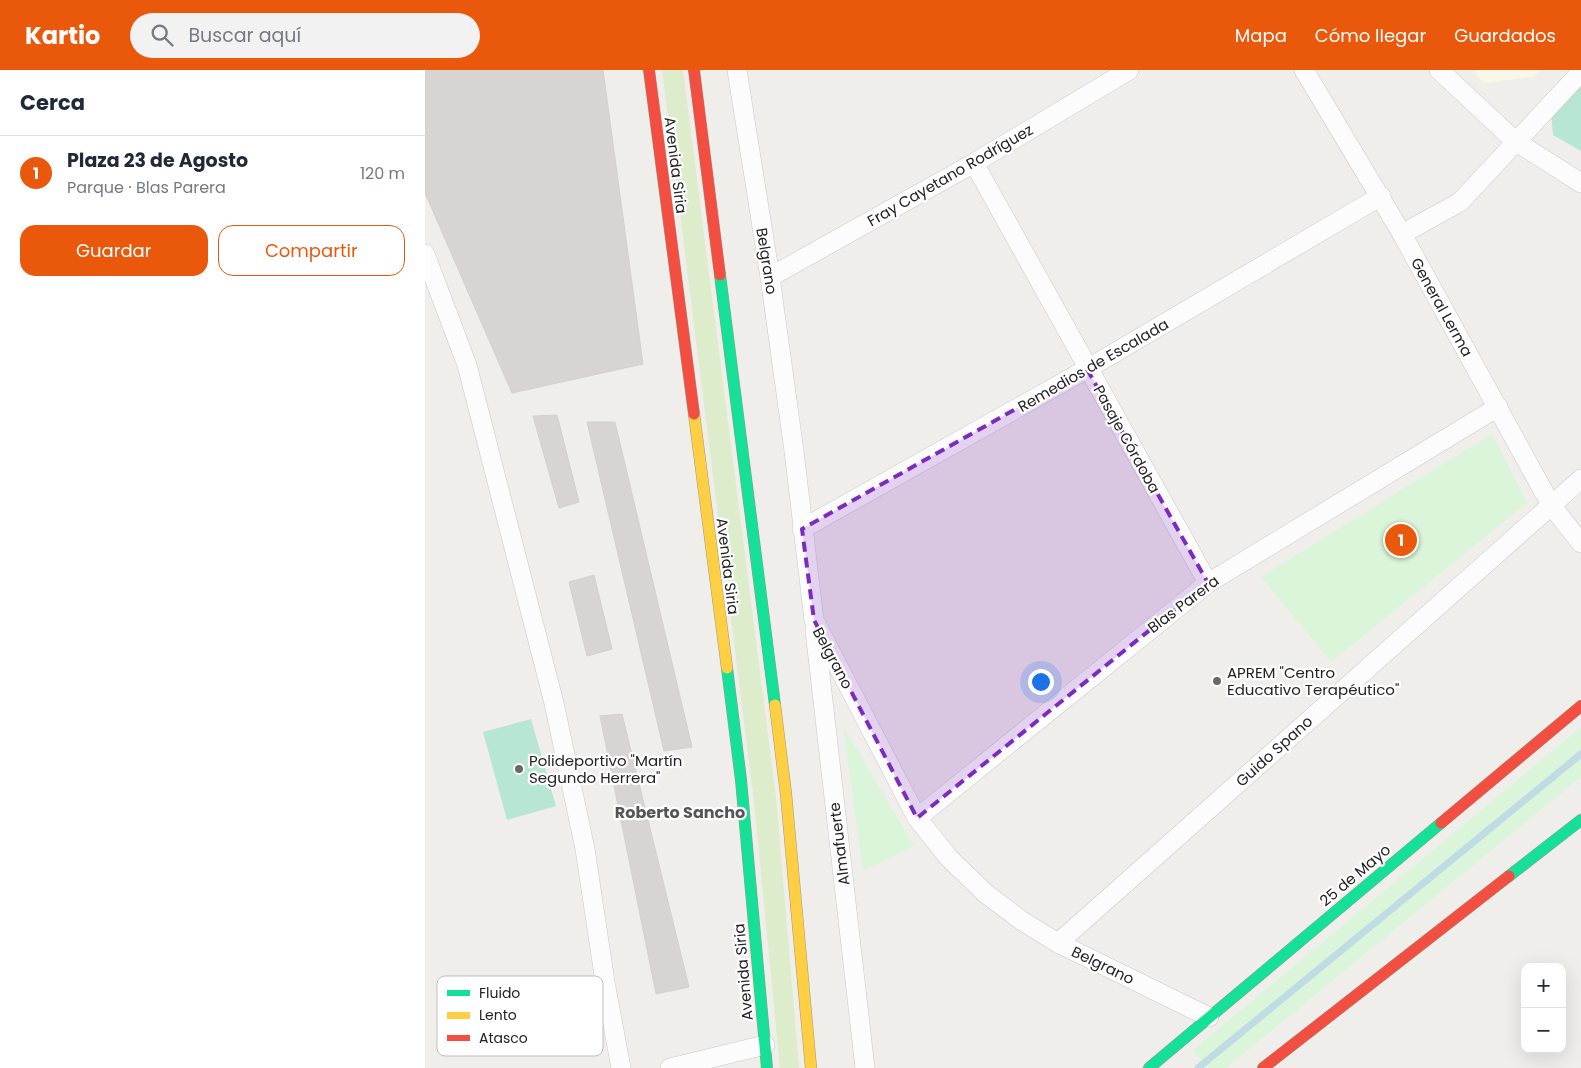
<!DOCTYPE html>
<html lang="es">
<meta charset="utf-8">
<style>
body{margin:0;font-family:Poppins,sans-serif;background:#f2f2f3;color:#1f2937}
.controls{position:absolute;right:15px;bottom:15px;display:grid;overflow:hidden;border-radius:10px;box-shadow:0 5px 20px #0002}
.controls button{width:45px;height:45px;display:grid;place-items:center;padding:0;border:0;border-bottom:1px solid #e0e1e3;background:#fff;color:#1f2937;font:25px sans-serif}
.you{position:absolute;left:615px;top:611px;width:18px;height:18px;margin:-12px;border:4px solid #fff;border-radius:50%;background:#1a73e8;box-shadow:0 0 0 8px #1a73e833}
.badge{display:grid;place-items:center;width:32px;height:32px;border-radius:50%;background:#ea580c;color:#fff;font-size:16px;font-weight:700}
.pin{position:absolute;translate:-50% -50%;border:2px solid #fff;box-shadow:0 1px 5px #0006}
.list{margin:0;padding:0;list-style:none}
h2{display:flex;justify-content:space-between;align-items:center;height:65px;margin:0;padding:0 20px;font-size:21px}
h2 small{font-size:16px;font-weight:400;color:#747a83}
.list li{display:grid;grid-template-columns:32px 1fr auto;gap:15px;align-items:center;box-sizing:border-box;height:75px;padding:0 20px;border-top:1px solid #e0e1e3}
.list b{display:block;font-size:19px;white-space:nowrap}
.list p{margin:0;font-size:16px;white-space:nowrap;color:#747a83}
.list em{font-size:16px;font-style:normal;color:#747a83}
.actions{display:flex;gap:10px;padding:15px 20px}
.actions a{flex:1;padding:11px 0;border:1px solid #ea580c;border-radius:15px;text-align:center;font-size:18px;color:#ea580c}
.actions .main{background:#ea580c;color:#fff}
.icon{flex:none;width:28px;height:28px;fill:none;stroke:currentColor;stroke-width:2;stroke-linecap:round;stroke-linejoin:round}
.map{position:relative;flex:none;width:1156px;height:998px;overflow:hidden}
header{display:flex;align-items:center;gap:30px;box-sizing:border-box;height:70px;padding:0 25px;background:#ea580c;color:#fff}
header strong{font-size:24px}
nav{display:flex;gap:28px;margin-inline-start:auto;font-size:18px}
.search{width:350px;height:45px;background:#f2f2f3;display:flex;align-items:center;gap:12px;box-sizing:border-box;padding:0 18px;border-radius:28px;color:#747a83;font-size:19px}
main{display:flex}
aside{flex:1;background:#fff}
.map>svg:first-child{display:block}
.education{fill:#f8f7e8}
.grass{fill:#ddeccb}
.park{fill:#daf5da}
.pitch{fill:#b7e6d2}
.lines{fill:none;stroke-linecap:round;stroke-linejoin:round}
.stream{stroke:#bfdbe3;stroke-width:7}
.building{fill:#d7d4d2;stroke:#d3d0cc}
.street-casing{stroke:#c9c8c7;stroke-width:20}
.fast-casing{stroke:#999a82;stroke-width:12}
.slow-casing{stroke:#999a82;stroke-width:12}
.jam-casing{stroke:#999a82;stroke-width:12}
.street{stroke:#fdfcfc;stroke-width:19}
.fast{stroke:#16e098;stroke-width:11}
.slow{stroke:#ffcf43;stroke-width:11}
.jam{stroke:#f24e42;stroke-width:11}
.marked{fill:#7b2cbf;fill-opacity:0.2;stroke:#7b2cbf;stroke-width:4;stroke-dasharray:10 6;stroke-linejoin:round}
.poi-dot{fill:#6a6968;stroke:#fff;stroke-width:2}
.labels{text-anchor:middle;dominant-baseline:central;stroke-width:4.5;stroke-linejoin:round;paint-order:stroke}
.street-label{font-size:15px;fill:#222;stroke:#fff}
.poi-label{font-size:15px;fill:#222;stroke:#fff;text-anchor:start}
.neighbourhood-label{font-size:16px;font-weight:bold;fill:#555;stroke:#fff}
.key{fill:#fff;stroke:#bdbdbd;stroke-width:1}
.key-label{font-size:14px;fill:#222}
</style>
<header>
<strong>Kartio</strong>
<div class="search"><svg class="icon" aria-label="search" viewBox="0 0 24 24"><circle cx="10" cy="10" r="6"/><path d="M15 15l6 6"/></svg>Buscar aquí</div>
<nav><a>Mapa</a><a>Cómo llegar</a><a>Guardados</a></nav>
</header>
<main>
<aside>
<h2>Cerca<small></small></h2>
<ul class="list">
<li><span class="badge">1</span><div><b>Plaza 23 de Agosto</b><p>Parque · Blas Parera</p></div><em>120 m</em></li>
</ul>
<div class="actions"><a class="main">Guardar</a><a>Compartir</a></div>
</aside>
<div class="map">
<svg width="1156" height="998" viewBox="0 0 1156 998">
<rect width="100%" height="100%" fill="#f0eeeb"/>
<!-- education -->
<path class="education" d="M 1047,0 L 1115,0 L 1108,7 L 1059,13 Z"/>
<!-- grass -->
<path class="grass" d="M 237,0 L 258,0 L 351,727 L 374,998 L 355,998 L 329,732 Z"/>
<!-- park -->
<g class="park">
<path d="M 1067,364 L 1102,433 L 906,592 L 836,507 Z"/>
<path d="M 418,656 L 489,776 L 438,801 Z"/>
<path d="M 1156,657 L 1156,707 L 801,998 L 782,998 L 768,980 Z"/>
</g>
<!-- pitch -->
<g class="pitch">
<path d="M 1156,14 L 1156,81 L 1128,65 L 1126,43 Z"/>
<path d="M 106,649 L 131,736 L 82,750 L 58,662 Z"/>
</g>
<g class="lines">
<!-- stream -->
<path class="stream" d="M 773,998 L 1156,684"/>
</g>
<!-- building -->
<g class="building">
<path d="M 0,0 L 178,0 L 218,294 L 87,323 L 0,123 Z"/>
<path d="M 132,345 L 154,432 L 134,438 L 108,346 Z"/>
<path d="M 162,352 L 190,352 L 267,677 L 239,681 Z"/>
<path d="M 169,505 L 187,579 L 162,586 L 144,512 Z"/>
<path d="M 197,644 L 264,917 L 231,924 L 175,646 Z"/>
</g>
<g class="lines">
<defs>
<g id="street">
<path d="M 312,0 L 345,207 L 369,381 L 389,550 L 492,748 L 524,788 L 560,823 L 597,851 L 633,873 L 784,947"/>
<path d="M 879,0 L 977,164 L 1126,435 L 1156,473"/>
<path d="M 1014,0 L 1090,71 L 1156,113"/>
<path d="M 549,93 L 783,513"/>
<path d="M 977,164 L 1035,132 L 1156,2"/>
<path d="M 0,184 L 42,295 L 129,633 L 160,779 L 180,912 L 196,998"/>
<path d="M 345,207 L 549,93 L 704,0"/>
<path d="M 377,459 L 662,299 L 956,126"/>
<path d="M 390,561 L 440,998"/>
<path d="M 492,748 L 783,513 L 1073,337"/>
<path d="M 633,873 L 1156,409"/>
<path d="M 245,998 L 340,975"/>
</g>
<g id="fast">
<path d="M 295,205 L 350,635"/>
<path d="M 302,598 L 316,710 L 342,998"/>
<path d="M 1084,806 L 1156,750"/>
<path d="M 724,998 L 1016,753"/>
</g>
<g id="slow">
<path d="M 269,344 L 302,598"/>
<path d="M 350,635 L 361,724 L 386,998"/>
</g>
<g id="jam">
<path d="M 224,0 L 269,344"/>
<path d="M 269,0 L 295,205"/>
<path d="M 1016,753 L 1156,636"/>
<path d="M 838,998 L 1084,806"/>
</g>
</defs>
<!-- street casing -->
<use href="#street" class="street-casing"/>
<!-- fast casing -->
<use href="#fast" class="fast-casing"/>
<!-- slow casing -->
<use href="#slow" class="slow-casing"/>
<!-- jam casing -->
<use href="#jam" class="jam-casing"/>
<!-- street -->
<use href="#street" class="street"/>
<!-- fast -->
<use href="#fast" class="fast"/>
<!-- slow -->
<use href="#slow" class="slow"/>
<!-- jam -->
<use href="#jam" class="jam"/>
</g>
<!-- marked area -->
<path class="marked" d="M 662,299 L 783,513 L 492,748 L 389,550 L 377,459 Z"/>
<!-- markers -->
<g class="poi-dot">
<circle cx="792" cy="611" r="5"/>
<circle cx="94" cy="699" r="5"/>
</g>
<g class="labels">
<!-- street labels -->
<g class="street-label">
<text transform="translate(251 95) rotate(83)">Avenida Siria</text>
<text transform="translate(525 105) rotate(-30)">Fray Cayetano Rodríguez</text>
<text transform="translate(342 191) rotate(81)">Belgrano</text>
<text transform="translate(1017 237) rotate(61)">General Lerma</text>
<text transform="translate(668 295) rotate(-30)">Remedios de Escalada</text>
<text transform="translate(702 369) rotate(61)">Pasaje Córdoba</text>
<text transform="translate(303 496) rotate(83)">Avenida Siria</text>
<text transform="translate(758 534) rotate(-37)">Blas Parera</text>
<text transform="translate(408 588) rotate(62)">Belgrano</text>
<text transform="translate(849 681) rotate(-42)">Guido Spano</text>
<text transform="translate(414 774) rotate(-97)">Almafuerte</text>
<text transform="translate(930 805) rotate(-40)">25 de Mayo</text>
<text transform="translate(678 895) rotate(26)">Belgrano</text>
<text transform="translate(318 902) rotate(-95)">Avenida Siria</text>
</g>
<!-- poi labels -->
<g class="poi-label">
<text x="802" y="602">APREM "Centro<tspan x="802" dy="17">Educativo Terapéutico"</tspan></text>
<text x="104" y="690">Polideportivo "Martín<tspan x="104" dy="17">Segundo Herrera"</tspan></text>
</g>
<!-- neighbourhood labels -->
<g class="neighbourhood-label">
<text x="255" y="742">Roberto Sancho</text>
</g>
</g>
<!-- legend -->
<rect x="12" y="906" width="166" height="80" rx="8" class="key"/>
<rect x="22" y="920" width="23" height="6" fill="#16e098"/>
<rect x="22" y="942" width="23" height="7" fill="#ffcf43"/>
<rect x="22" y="965" width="23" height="6" fill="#f24e42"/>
<g class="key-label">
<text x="54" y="928">Fluido</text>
<text x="54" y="950">Lento</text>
<text x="54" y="973">Atasco</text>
</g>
</svg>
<div class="controls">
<button>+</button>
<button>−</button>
</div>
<div class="you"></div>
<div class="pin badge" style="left:976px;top:470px">1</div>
</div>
</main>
